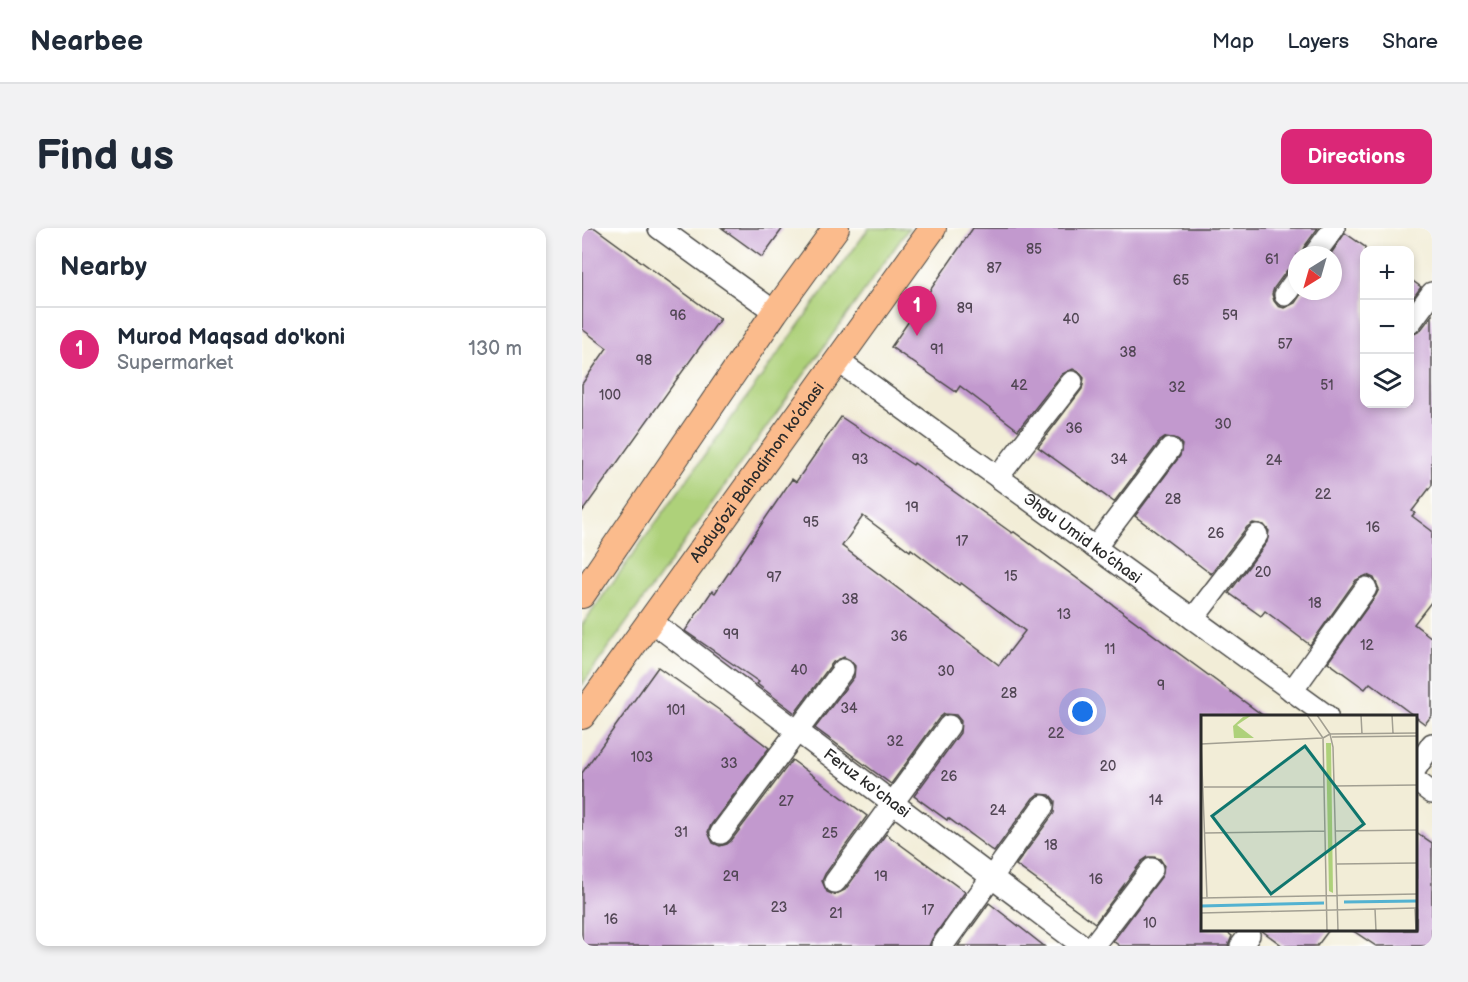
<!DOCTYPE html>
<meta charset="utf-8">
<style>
body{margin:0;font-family:"Balsamiq Sans",sans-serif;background:#f2f2f3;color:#1f2937}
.controls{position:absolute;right:18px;top:18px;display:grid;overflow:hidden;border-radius:12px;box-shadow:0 3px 9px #0003}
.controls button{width:54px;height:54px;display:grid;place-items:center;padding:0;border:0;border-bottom:2px solid #e0e1e3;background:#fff;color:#1f2937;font:30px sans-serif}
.compass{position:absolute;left:706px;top:18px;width:54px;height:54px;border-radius:50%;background:#fff;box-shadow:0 3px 9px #0003;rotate:217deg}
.you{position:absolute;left:501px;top:484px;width:21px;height:21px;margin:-15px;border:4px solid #fff;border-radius:50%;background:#1a73e8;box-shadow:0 0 0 9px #1a73e833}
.badge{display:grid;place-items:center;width:39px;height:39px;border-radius:50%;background:#db2777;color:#fff;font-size:20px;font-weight:700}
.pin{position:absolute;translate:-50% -50px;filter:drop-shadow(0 2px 3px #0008)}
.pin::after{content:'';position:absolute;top:32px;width:21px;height:18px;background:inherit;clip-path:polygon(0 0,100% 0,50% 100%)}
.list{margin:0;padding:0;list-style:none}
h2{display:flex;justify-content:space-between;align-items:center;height:78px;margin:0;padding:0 24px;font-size:26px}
h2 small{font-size:20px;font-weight:400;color:#747a83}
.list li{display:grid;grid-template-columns:39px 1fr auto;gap:18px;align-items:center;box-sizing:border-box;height:84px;padding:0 24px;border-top:2px solid #e0e1e3}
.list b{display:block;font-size:22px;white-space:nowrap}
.list p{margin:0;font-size:20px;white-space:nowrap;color:#747a83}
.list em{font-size:20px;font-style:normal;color:#747a83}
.icon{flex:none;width:33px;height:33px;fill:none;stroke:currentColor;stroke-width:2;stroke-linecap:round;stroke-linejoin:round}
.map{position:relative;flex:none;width:850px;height:718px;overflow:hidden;border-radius:12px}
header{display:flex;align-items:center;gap:36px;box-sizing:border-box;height:84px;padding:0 30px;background:#fff;border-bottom:2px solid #e0e1e3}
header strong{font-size:28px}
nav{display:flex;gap:33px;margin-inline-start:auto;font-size:21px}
.intro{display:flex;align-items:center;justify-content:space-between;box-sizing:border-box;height:144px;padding:0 36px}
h1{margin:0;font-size:42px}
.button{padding:15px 27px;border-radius:12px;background:#db2777;color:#fff;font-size:21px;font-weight:700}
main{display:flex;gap:36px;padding:0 36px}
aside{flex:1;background:#fff;border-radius:12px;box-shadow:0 3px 9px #0003}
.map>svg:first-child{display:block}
.green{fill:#aed17a;stroke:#6c7e52;stroke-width:1.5}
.building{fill:#c299ce;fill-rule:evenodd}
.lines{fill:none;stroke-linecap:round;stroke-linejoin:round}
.minor-casing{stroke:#494845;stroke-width:24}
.major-casing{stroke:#494845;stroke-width:28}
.minor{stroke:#fff;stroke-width:21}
.major{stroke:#fbbb8c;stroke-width:26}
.labels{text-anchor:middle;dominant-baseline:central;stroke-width:5;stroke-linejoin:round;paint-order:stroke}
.number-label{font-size:14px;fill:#514654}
.street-label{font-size:16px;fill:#2b2b2b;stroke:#fff}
.inset-river{fill:none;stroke:#53b2d1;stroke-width:3}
.inset-road{fill:none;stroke:#a29f92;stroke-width:1.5}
.view{fill:#0f766e;fill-opacity:0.15;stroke:#0f766e;stroke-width:3}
.inset-edge{fill:none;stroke:#2b2b2b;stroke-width:3}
</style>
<header>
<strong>Nearbee</strong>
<nav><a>Map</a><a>Layers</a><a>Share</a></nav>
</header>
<div class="intro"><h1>Find us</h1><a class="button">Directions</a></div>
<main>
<aside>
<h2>Nearby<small></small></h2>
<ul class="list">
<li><span class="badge">1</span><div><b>Murod Maqsad do'koni</b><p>Supermarket</p></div><em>130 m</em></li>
</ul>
</aside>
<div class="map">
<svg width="850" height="718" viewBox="0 0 850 718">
<rect width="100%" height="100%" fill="#fff"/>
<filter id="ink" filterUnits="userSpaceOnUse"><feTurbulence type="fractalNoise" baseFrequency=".0167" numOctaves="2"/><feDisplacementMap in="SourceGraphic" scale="12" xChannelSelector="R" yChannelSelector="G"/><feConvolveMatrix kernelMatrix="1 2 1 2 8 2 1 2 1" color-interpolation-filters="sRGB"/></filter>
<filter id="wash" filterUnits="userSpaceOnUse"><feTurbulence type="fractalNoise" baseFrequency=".008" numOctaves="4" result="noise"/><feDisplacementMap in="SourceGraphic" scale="24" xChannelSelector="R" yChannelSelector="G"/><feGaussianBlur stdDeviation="1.35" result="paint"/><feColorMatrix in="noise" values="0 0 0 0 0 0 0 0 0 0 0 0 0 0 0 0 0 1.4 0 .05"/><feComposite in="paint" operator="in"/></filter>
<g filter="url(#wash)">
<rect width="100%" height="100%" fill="#f2edd7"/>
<!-- green -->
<path class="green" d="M 287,0 L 327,0 L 0,457 L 0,397 Z"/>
<g id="blocks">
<!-- building -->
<g class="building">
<path d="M 0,0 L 13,0 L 138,91 L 0,284 L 0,156 L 25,120 L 0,101 Z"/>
<path d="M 140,0 L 201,0 L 180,29 Z"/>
<path d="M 391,0 L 736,0 L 722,19 L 719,27 L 715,27 L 715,37 L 705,42 L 692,60 L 690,66 L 692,73 L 696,78 L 702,80 L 713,75 L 721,63 L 751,63 L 751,27 L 748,27 L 763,5 L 783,19 L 783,176 L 828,176 L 828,108 L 838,103 L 850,87 L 850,257 L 830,283 L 833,285 L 830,288 L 850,303 L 850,373 L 832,396 L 850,410 L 850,487 L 843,496 L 788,455 L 783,461 L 746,434 L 794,367 L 797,361 L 792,350 L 785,347 L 774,352 L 728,417 L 683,383 L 679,388 L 647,365 L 685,314 L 687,303 L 682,297 L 671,295 L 665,299 L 629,346 L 553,288 L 598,228 L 600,217 L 595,211 L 584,209 L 578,213 L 532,274 L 456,219 L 500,161 L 502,150 L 497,144 L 491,141 L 480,146 L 436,202 L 378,158 L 374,164 L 309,119 Z"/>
<path d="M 828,51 L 839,59 L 828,74 Z"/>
<path d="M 259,189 L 331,237 L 332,235 L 430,305 L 432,304 L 683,489 L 621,489 L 621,702 L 642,702 L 650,708 L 646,718 L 538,718 L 531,713 L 580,648 L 582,637 L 578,631 L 572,629 L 566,629 L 560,633 L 513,695 L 434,637 L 472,585 L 473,573 L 468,567 L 456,566 L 451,570 L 412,624 L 366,590 L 365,592 L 332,568 L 378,505 L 379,493 L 374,487 L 362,486 L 357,490 L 309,556 L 233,500 L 272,449 L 273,438 L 268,432 L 262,429 L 251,434 L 213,485 L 175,456 L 177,454 L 103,403 L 130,363 L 133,365 L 210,251 L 214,254 ZM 281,288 L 328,323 L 329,321 L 377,357 L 379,355 L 443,403 L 417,437 L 260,318 Z"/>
<path d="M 76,439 L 140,484 L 187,520 L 129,597 L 126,604 L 131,615 L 138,618 L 145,616 L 149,613 L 210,532 L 285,588 L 243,646 L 240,653 L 245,664 L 252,667 L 263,662 L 304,606 L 383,664 L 350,711 L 347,718 L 0,718 L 0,545 Z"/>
<path d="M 834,604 L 850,615 L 850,718 L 794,718 L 770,702 L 834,702 Z"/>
<path d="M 407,675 L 443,703 L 462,718 L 376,718 Z"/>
<path d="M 679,702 L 747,702 L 735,718 L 701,718 Z"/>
</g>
</g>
</g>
<g filter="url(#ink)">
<use href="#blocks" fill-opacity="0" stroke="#494845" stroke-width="1.5"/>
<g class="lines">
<defs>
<g id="minor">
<path d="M 77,0 L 193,84"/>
<path d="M 732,27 L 752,0"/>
<path d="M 703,67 L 715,50"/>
<path d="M 828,95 L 850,65"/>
<path id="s1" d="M 256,133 L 745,488"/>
<path d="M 416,249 L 490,154"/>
<path d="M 513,320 L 588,221"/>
<path d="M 611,391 L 675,307"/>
<path id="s2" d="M 69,393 L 501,718"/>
<path d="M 710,463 L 784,360"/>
<path d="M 834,540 L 850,516"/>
<path d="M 834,553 L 850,565"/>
<path d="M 139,605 L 261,442"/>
<path d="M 253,654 L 367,498"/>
<path d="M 360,718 L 461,578"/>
<path d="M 511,718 L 570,641"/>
<path d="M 659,718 L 667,707"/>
</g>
<g id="major">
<path d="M 0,367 L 193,84 L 254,0"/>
<path id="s3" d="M 0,488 L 351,0"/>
</g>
</defs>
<!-- minor casing -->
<use href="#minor" class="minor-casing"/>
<!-- major casing -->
<use href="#major" class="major-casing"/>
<!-- minor -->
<use href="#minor" class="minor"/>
<!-- major -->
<use href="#major" class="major"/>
</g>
</g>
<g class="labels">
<!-- number labels -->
<g class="number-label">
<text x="452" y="21">85</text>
<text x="690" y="31">61</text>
<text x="412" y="40">87</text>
<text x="599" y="52">65</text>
<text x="383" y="80">89</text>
<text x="96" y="87">96</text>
<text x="648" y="87">59</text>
<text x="489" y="91">40</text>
<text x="703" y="116">57</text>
<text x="355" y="121">91</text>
<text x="546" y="124">38</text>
<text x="62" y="132">98</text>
<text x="437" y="157">42</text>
<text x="745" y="157">51</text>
<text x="595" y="159">32</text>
<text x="28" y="167">100</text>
<text x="641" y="196">30</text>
<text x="492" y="200">36</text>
<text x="278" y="231">93</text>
<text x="537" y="231">34</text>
<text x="692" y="232">24</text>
<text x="741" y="266">22</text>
<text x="591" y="271">28</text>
<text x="330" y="279">19</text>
<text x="229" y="294">95</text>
<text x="791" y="299">16</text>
<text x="634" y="305">26</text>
<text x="380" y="313">17</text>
<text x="681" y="344">20</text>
<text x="429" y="348">15</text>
<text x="192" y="349">97</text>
<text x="268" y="371">38</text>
<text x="733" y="375">18</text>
<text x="482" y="386">13</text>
<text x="149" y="406">99</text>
<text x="317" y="408">36</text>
<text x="785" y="417">12</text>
<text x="528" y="421">11</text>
<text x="217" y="442">40</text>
<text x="364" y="443">30</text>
<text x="579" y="457">9</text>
<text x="427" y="465">28</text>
<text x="267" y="480">34</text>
<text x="94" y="482">101</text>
<text x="474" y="505">22</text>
<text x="313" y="513">32</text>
<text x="60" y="529">103</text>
<text x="147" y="535">33</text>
<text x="526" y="538">20</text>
<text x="367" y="548">26</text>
<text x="574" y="572">14</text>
<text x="204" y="573">27</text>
<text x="416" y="582">24</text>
<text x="99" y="604">31</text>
<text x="248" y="605">25</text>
<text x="469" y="617">18</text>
<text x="149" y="648">29</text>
<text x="299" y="648">19</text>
<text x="514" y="651">16</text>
<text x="197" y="679">23</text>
<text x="88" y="682">14</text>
<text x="346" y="682">17</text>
<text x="254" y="685">21</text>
<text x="29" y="691">16</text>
<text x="568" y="695">10</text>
</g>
<!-- street labels -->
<g class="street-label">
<text stroke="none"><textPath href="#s3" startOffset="300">Abdug’ozi Bahodirhon ko’chasi</textPath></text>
<text stroke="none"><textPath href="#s1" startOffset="302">Эhgu Umid ko’chasi</textPath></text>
<text stroke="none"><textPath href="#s2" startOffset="270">Feruz ko'chasi</textPath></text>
</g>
</g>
<!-- overview -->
<g transform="translate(619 487)">
<rect width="216" height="216" fill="#f2edd7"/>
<path d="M 51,0 L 36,10 L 53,23 L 33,23 L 32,11 L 42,2 ZM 125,28 L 130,28 L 132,178 L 128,176 Z" fill="#aed17a"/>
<path class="inset-river" d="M 143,187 L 216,186M 0,191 L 123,188"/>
<path class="inset-road" d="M 106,0 L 122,23 L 126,216M 116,0 L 129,19M 160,0 L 161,19M 191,0 L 192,18M 129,19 L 216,18M 131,22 L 216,21M 122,23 L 129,19 L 132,32 L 137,216M 0,28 L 6,182M 0,29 L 121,23M 133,71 L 216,70M 3,72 L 123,72M 135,116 L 216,115M 4,118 L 124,116M 136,149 L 216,148M 0,183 L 216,179M 214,193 L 215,216M 174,194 L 175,216M 0,198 L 216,193"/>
<path class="view" d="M 104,31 L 163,109 L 70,179 L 11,101 Z"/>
<rect width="216" height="216" class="inset-edge"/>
</g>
</svg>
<div class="controls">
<button>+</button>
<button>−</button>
<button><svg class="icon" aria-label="layers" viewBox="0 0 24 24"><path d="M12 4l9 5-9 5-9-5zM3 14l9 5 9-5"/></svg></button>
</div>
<svg class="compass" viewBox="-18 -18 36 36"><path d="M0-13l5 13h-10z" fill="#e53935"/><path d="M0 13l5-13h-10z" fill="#747a83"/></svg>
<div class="you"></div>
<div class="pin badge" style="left:335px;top:108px">1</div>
</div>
</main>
